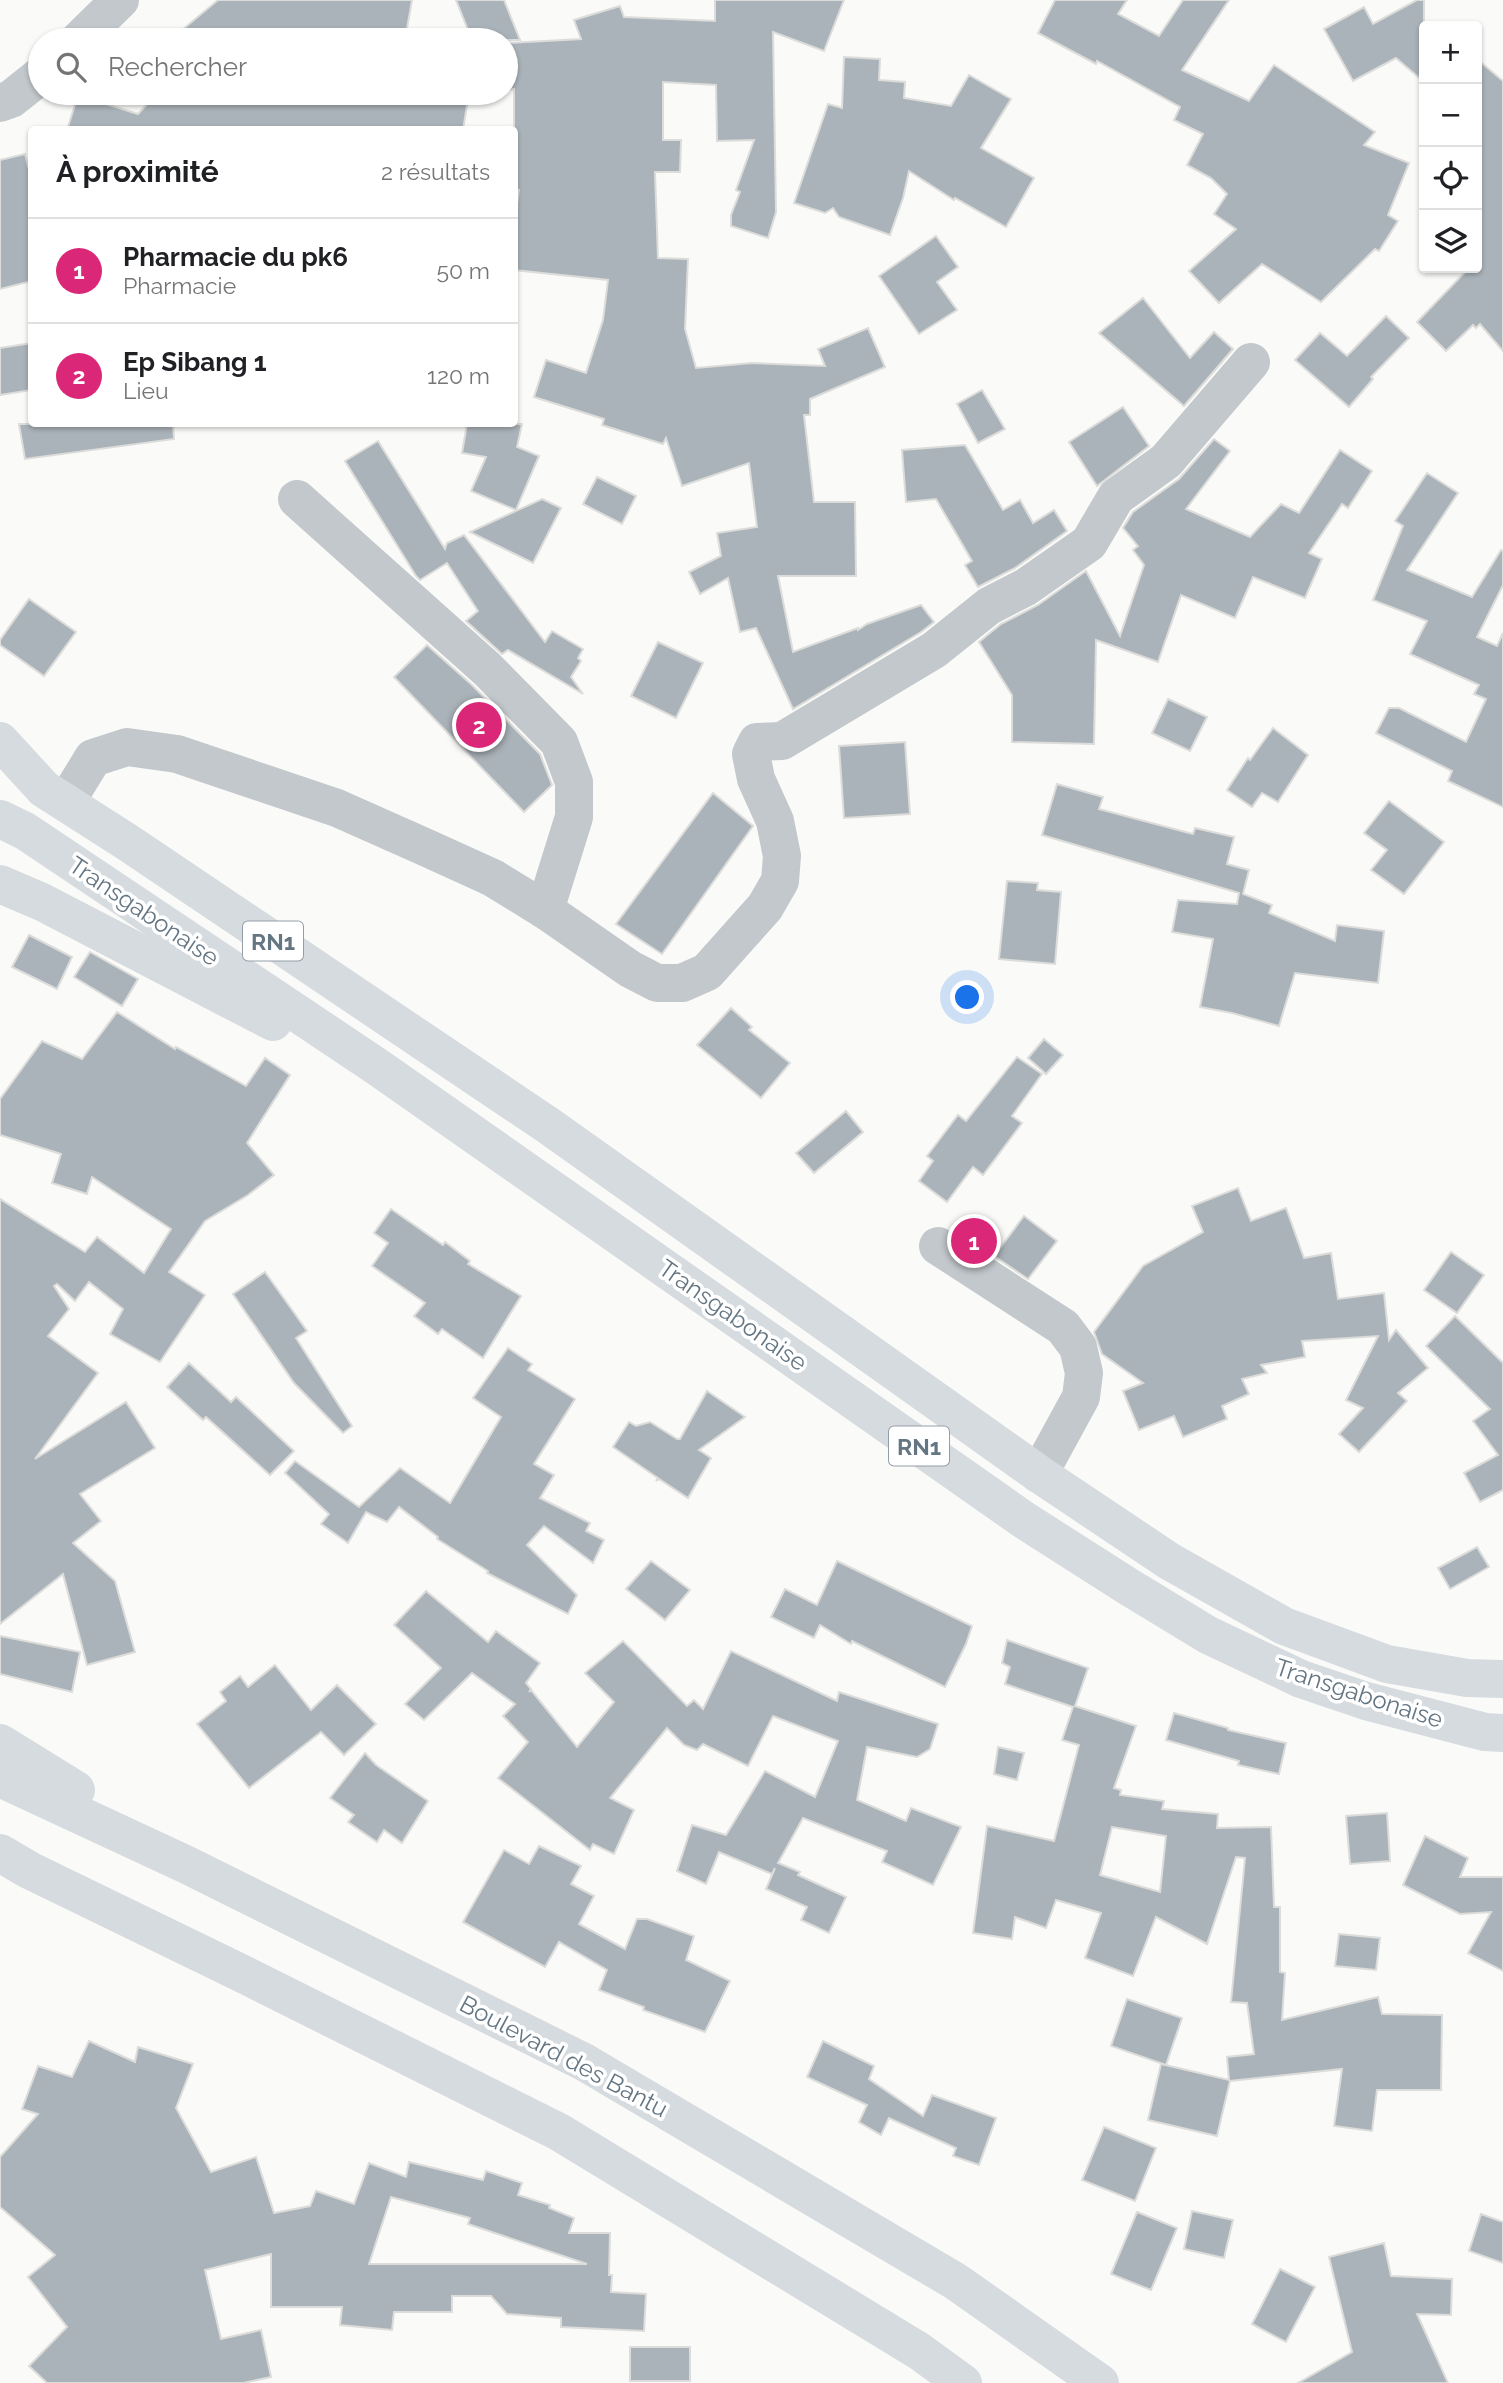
<!DOCTYPE html>
<html lang="fr">
<meta charset="utf-8">
<style>
body{margin:0;font-family:Raleway,sans-serif;background:#f2f2f2;color:#202124}
.controls{position:absolute;right:21px;top:21px;display:grid;overflow:hidden;border-radius:7px;box-shadow:0 2px 5px #0004}
.controls button{width:63px;height:63px;display:grid;place-items:center;padding:0;border:0;border-bottom:2px solid #e0e0e0;background:#fff;color:#202124;font:35px sans-serif}
.you{position:absolute;left:968px;top:998px;width:24px;height:24px;margin:-18px;border:5px solid #fff;border-radius:50%;background:#1a73e8;box-shadow:0 0 0 10px #1a73e833}
.badge{display:grid;place-items:center;width:46px;height:46px;border-radius:50%;background:#db2777;color:#fff;font-size:23px;font-weight:700}
.pin{position:absolute;translate:-50% -50%;border:4px solid #fff;box-shadow:0 2px 7px #0006}
.list{margin:0;padding:0;list-style:none}
h2{display:flex;justify-content:space-between;align-items:center;height:91px;margin:0;padding:0 28px;font-size:30px}
h2 small{font-size:23px;font-weight:400;color:#757577}
.list li{display:grid;grid-template-columns:46px 1fr auto;gap:21px;align-items:center;box-sizing:border-box;height:105px;padding:0 28px;border-top:2px solid #e0e0e0}
.list b{display:block;font-size:26px;white-space:nowrap}
.list p{margin:0;font-size:23px;white-space:nowrap;color:#757577}
.list em{font-size:23px;font-style:normal;color:#757577}
.icon{flex:none;width:38px;height:38px;fill:none;stroke:currentColor;stroke-width:2;stroke-linecap:round;stroke-linejoin:round}
.map{position:relative;flex:none;width:1503px;height:2383px;overflow:hidden}
.search{position:absolute;background:#fff;box-shadow:0 2px 5px #0004;left:28px;top:28px;width:490px;height:77px;display:flex;align-items:center;gap:18px;box-sizing:border-box;padding:0 24px;border-radius:38px;color:#757577;font-size:26px}
.panel{position:absolute;background:#fff;box-shadow:0 2px 5px #0004;left:28px;top:126px;width:490px;height:301px;border-radius:7px}
.map>svg:first-child{display:block}
.building{fill:#aab3b9;stroke:#dcdcda;stroke-width:2;fill-rule:evenodd}
.lines{fill:none;stroke-linecap:round;stroke-linejoin:round}
.minor{stroke:#c3c8cc;stroke-width:38}
.highway{stroke:#d6dbdf;stroke-width:38}
.labels{text-anchor:middle;dominant-baseline:central;stroke-width:7;stroke-linejoin:round;paint-order:stroke}
.shield{fill:#fff;stroke:#939fa8;stroke-width:2}
.shield-label{font-size:23px;font-weight:bold;fill:#657683}
.street-label{font-size:24px;fill:#657683;stroke:#fff}
</style>
<div class="map">
<svg width="1503" height="2383" viewBox="0 0 1503 2383">
<rect width="100%" height="100%" fill="#fafaf8"/>
<!-- building -->
<g class="building">
<path d="M 218,0 L 412,0 L 405,40 L 170,40 Z"/>
<path d="M 456,0 L 504,0 L 520,40 L 472,40 Z"/>
<path d="M 715,0 L 844,0 L 824,51 L 773,32 L 776,212 L 768,238 L 731,226 L 731,215 L 740,192 L 736,190 L 754,140 L 717,141 L 716,85 L 663,82 L 663,140 L 681,140 L 680,172 L 655,172 L 658,258 L 688,259 L 685,329 L 696,368 L 752,363 L 825,366 L 818,349 L 868,328 L 885,367 L 810,399 L 810,415 L 804,415 L 814,502 L 855,502 L 856,576 L 778,576 L 793,652 L 858,628 L 858,630 L 867,624 L 921,605 L 934,622 L 921,632 L 793,709 L 756,628 L 740,632 L 728,578 L 700,594 L 689,572 L 721,556 L 717,533 L 757,527 L 749,463 L 682,486 L 666,438 L 663,444 L 602,425 L 604,419 L 534,397 L 546,360 L 586,373 L 603,320 L 608,280 L 514,270 L 514,224 L 519,190 L 514,189 L 514,89 L 506,90 L 506,43 L 581,39 L 574,20 L 620,6 L 624,17 L 715,21 Z"/>
<path d="M 1055,0 L 1127,0 L 1118,14 L 1159,36 L 1183,0 L 1229,0 L 1182,70 L 1249,101 L 1274,65 L 1375,132 L 1364,145 L 1409,163 L 1388,215 L 1398,221 L 1379,251 L 1375,249 L 1321,302 L 1262,264 L 1219,303 L 1189,271 L 1236,229 L 1214,214 L 1227,194 L 1211,178 L 1187,165 L 1203,134 L 1174,120 L 1180,107 L 1097,61 L 1096,64 L 1038,33 Z"/>
<path d="M 1417,0 L 1424,0 L 1424,82 L 1396,58 L 1353,81 L 1324,29 L 1364,7 L 1373,24 Z"/>
<path d="M 844,57 L 880,59 L 879,80 L 905,82 L 904,98 L 951,106 L 969,75 L 1011,99 L 981,148 L 1034,178 L 1006,227 L 955,198 L 954,200 L 909,171 L 903,198 L 890,235 L 839,217 L 833,208 L 825,213 L 794,203 L 828,104 L 842,108 Z"/>
<path d="M 1477,59 L 1503,81 L 1503,351 L 1480,324 L 1476,328 L 1473,325 L 1446,351 L 1417,322 L 1469,268 L 1477,268 Z"/>
<path d="M 157,93 L 469,93 L 463,130 L 67,130 L 78,95 L 138,114 Z"/>
<path d="M 25,154 L 32,181 L 32,281 L 0,289 L 0,160 Z"/>
<path d="M 936,236 L 958,267 L 937,282 L 957,310 L 919,334 L 879,276 Z"/>
<path d="M 1143,298 L 1190,358 L 1214,332 L 1233,349 L 1184,406 L 1099,333 Z"/>
<path d="M 1386,316 L 1409,338 L 1371,377 L 1373,379 L 1349,407 L 1295,360 L 1320,333 L 1347,356 Z"/>
<path d="M 32,343 L 32,390 L 0,395 L 0,348 Z"/>
<path d="M 982,390 L 1005,429 L 978,443 L 957,404 Z"/>
<path d="M 1123,407 L 1149,446 L 1097,486 L 1069,442 Z"/>
<path d="M 19,424 L 173,424 L 174,439 L 25,459 Z"/>
<path d="M 467,424 L 522,424 L 517,447 L 539,456 L 516,510 L 471,491 L 486,457 L 462,453 Z"/>
<path d="M 1214,439 L 1230,451 L 1186,509 L 1250,537 L 1281,504 L 1299,513 L 1340,450 L 1372,471 L 1348,508 L 1342,504 L 1309,553 L 1322,559 L 1305,598 L 1253,577 L 1235,618 L 1181,595 L 1158,662 L 1096,640 L 1094,744 L 1012,742 L 1012,695 L 979,642 L 1001,624 L 1038,605 L 1086,571 L 1120,636 L 1144,565 L 1133,550 L 1138,546 L 1123,528 L 1133,512 L 1179,479 Z"/>
<path d="M 378,441 L 445,549 L 447,543 L 464,535 L 545,642 L 552,631 L 583,649 L 578,658 L 581,661 L 571,677 L 583,694 L 508,650 L 502,654 L 466,621 L 478,611 L 447,563 L 420,580 L 416,576 L 345,461 Z"/>
<path d="M 965,445 L 1003,510 L 1020,500 L 1033,523 L 1054,510 L 1067,531 L 1015,568 L 978,587 L 965,565 L 972,561 L 936,499 L 906,502 L 902,450 Z"/>
<path d="M 1427,473 L 1458,493 L 1407,570 L 1472,597 L 1501,550 L 1503,551 L 1503,585 L 1477,637 L 1497,646 L 1503,633 L 1503,807 L 1448,781 L 1452,771 L 1376,733 L 1389,708 L 1399,708 L 1466,742 L 1486,699 L 1474,694 L 1479,685 L 1410,654 L 1427,621 L 1373,600 L 1403,526 L 1395,521 Z"/>
<path d="M 597,477 L 636,496 L 622,524 L 583,504 Z"/>
<path d="M 542,499 L 561,508 L 533,563 L 470,532 Z"/>
<path d="M 29,599 L 76,632 L 44,676 L 0,645 L 0,640 Z"/>
<path d="M 658,642 L 703,663 L 676,718 L 631,696 Z"/>
<path d="M 427,645 L 472,685 L 540,754 L 552,785 L 524,812 L 394,677 Z"/>
<path d="M 1168,699 L 1207,717 L 1190,751 L 1152,733 Z"/>
<path d="M 1273,728 L 1308,755 L 1278,802 L 1262,793 L 1252,807 L 1227,790 L 1248,758 L 1250,760 Z"/>
<path d="M 905,742 L 910,814 L 844,818 L 839,746 Z"/>
<path d="M 1057,784 L 1103,797 L 1099,809 L 1193,834 L 1195,828 L 1234,837 L 1227,864 L 1249,870 L 1243,894 L 1272,905 L 1269,913 L 1335,941 L 1337,925 L 1384,931 L 1378,983 L 1295,973 L 1279,1026 L 1232,1013 L 1200,1007 L 1213,939 L 1172,932 L 1178,900 L 1237,904 L 1239,893 L 1042,835 Z"/>
<path d="M 713,793 L 753,826 L 662,954 L 616,924 Z"/>
<path d="M 1389,801 L 1444,842 L 1404,894 L 1371,870 L 1387,850 L 1364,833 Z"/>
<path d="M 1007,881 L 1038,883 L 1037,890 L 1061,892 L 1055,964 L 999,959 Z"/>
<path d="M 29,935 L 72,957 L 57,989 L 12,967 Z"/>
<path d="M 90,952 L 138,979 L 122,1006 L 74,977 Z"/>
<path d="M 731,1008 L 752,1027 L 749,1030 L 790,1063 L 761,1098 L 697,1045 Z"/>
<path d="M 117,1012 L 175,1049 L 176,1047 L 246,1086 L 265,1058 L 290,1075 L 247,1143 L 274,1175 L 248,1195 L 205,1221 L 169,1272 L 205,1295 L 160,1362 L 110,1334 L 123,1309 L 89,1282 L 75,1301 L 57,1284 L 54,1286 L 69,1309 L 48,1336 L 98,1373 L 35,1459 L 126,1402 L 155,1448 L 80,1494 L 101,1521 L 73,1543 L 115,1581 L 135,1652 L 87,1665 L 63,1574 L 0,1624 L 0,1199 L 85,1252 L 97,1237 L 144,1273 L 171,1229 L 92,1177 L 87,1194 L 52,1183 L 61,1154 L 0,1135 L 0,1099 L 42,1041 L 82,1059 Z"/>
<path d="M 1044,1039 L 1063,1055 L 1046,1074 L 1028,1058 Z"/>
<path d="M 1017,1057 L 1042,1074 L 1012,1116 L 1022,1123 L 983,1175 L 973,1167 L 947,1202 L 919,1181 L 933,1161 L 927,1156 L 958,1115 L 966,1121 Z"/>
<path d="M 846,1111 L 863,1132 L 814,1173 L 796,1153 Z"/>
<path d="M 1238,1188 L 1251,1221 L 1286,1208 L 1304,1258 L 1331,1253 L 1338,1299 L 1384,1293 L 1389,1340 L 1396,1330 L 1428,1368 L 1398,1393 L 1407,1401 L 1359,1452 L 1339,1434 L 1363,1408 L 1346,1400 L 1378,1336 L 1302,1341 L 1305,1357 L 1261,1365 L 1267,1373 L 1242,1379 L 1249,1394 L 1222,1406 L 1227,1419 L 1183,1437 L 1174,1416 L 1139,1430 L 1123,1391 L 1143,1383 L 1102,1354 L 1094,1332 L 1143,1266 L 1203,1232 L 1192,1206 Z"/>
<path d="M 391,1209 L 443,1245 L 445,1242 L 470,1261 L 468,1264 L 521,1296 L 483,1358 L 442,1329 L 438,1334 L 414,1316 L 425,1303 L 372,1266 L 388,1243 L 374,1233 Z"/>
<path d="M 1024,1216 L 1057,1241 L 1028,1279 L 994,1256 Z"/>
<path d="M 1451,1252 L 1484,1275 L 1457,1313 L 1424,1290 Z"/>
<path d="M 265,1272 L 307,1331 L 296,1338 L 352,1426 L 343,1433 L 294,1383 L 233,1294 Z"/>
<path d="M 1455,1316 L 1503,1363 L 1503,1490 L 1480,1502 L 1464,1473 L 1498,1455 L 1473,1421 L 1490,1409 L 1426,1346 Z"/>
<path d="M 508,1348 L 532,1364 L 528,1370 L 575,1399 L 534,1464 L 554,1475 L 540,1498 L 590,1523 L 586,1531 L 604,1540 L 593,1563 L 544,1526 L 527,1545 L 577,1595 L 568,1614 L 487,1573 L 488,1571 L 437,1539 L 438,1537 L 399,1507 L 387,1522 L 366,1512 L 348,1543 L 321,1524 L 329,1514 L 285,1473 L 295,1461 L 359,1507 L 400,1468 L 450,1503 L 501,1417 L 473,1398 Z"/>
<path d="M 189,1363 L 231,1402 L 236,1397 L 294,1451 L 270,1475 L 206,1417 L 203,1420 L 167,1387 Z"/>
<path d="M 707,1391 L 745,1417 L 699,1450 L 711,1458 L 688,1498 L 659,1479 L 656,1481 L 658,1478 L 655,1476 L 613,1447 L 629,1422 L 636,1426 L 650,1422 L 677,1439 L 680,1439 Z"/>
<path d="M 1477,1547 L 1489,1567 L 1450,1589 L 1438,1568 Z"/>
<path d="M 651,1561 L 690,1590 L 665,1620 L 626,1589 Z"/>
<path d="M 837,1561 L 972,1626 L 966,1644 L 945,1687 L 852,1641 L 851,1644 L 820,1625 L 814,1638 L 771,1617 L 785,1589 L 817,1605 Z"/>
<path d="M 426,1591 L 488,1642 L 496,1631 L 540,1663 L 526,1683 L 531,1689 L 529,1692 L 531,1690 L 577,1747 L 614,1702 L 585,1673 L 623,1641 L 687,1706 L 694,1700 L 703,1709 L 731,1651 L 837,1701 L 839,1692 L 938,1724 L 930,1749 L 917,1757 L 867,1747 L 857,1800 L 906,1821 L 911,1808 L 961,1827 L 933,1885 L 882,1862 L 887,1851 L 803,1818 L 778,1863 L 800,1872 L 798,1875 L 846,1897 L 829,1933 L 801,1920 L 807,1907 L 766,1889 L 775,1868 L 772,1874 L 719,1852 L 706,1884 L 677,1871 L 692,1825 L 726,1835 L 765,1771 L 815,1797 L 838,1741 L 773,1716 L 748,1766 L 703,1744 L 697,1750 L 684,1745 L 667,1728 L 610,1798 L 634,1810 L 614,1854 L 593,1844 L 590,1850 L 498,1778 L 528,1742 L 503,1716 L 515,1704 L 472,1673 L 424,1720 L 405,1704 L 441,1668 L 394,1625 Z"/>
<path d="M 0,1636 L 80,1652 L 72,1692 L 0,1674 Z"/>
<path d="M 1007,1640 L 1088,1668 L 1075,1706 L 1136,1726 L 1114,1788 L 1121,1790 L 1120,1795 L 1164,1801 L 1162,1809 L 1218,1814 L 1217,1828 L 1271,1827 L 1274,1907 L 1280,1907 L 1280,1972 L 1285,1973 L 1282,2020 L 1378,1997 L 1382,2014 L 1442,2015 L 1441,2090 L 1377,2090 L 1372,2131 L 1334,2126 L 1342,2069 L 1230,2081 L 1217,2136 L 1148,2120 L 1161,2064 L 1229,2080 L 1227,2057 L 1254,2054 L 1247,2003 L 1231,2002 L 1245,1858 L 1236,1857 L 1207,1944 L 1156,1917 L 1133,1976 L 1085,1958 L 1101,1913 L 1056,1900 L 1046,1928 L 1015,1917 L 1012,1939 L 973,1933 L 987,1826 L 1054,1841 L 1079,1745 L 1062,1740 L 1073,1707 L 1005,1684 L 1010,1667 L 1002,1663 ZM 1112,1827 L 1166,1836 L 1160,1892 L 1100,1875 Z"/>
<path d="M 275,1665 L 311,1710 L 337,1685 L 376,1724 L 344,1755 L 321,1732 L 249,1788 L 197,1724 L 226,1701 L 220,1692 L 240,1676 L 248,1687 Z"/>
<path d="M 1174,1713 L 1228,1728 L 1228,1730 L 1286,1743 L 1279,1774 L 1238,1765 L 1239,1761 L 1166,1740 Z"/>
<path d="M 998,1747 L 1024,1753 L 1017,1780 L 994,1774 Z"/>
<path d="M 365,1753 L 376,1765 L 428,1801 L 402,1843 L 384,1830 L 377,1842 L 348,1822 L 354,1815 L 330,1798 Z"/>
<path d="M 1387,1813 L 1390,1861 L 1350,1864 L 1346,1816 Z"/>
<path d="M 1425,1836 L 1468,1858 L 1460,1877 L 1503,1877 L 1503,1971 L 1468,1953 L 1491,1912 L 1460,1914 L 1403,1885 Z"/>
<path d="M 539,1846 L 581,1866 L 571,1884 L 594,1896 L 579,1924 L 625,1949 L 637,1919 L 647,1919 L 694,1936 L 686,1960 L 730,1981 L 705,2032 L 643,2010 L 644,2007 L 599,1990 L 607,1970 L 559,1942 L 545,1967 L 463,1922 L 504,1850 L 529,1864 Z"/>
<path d="M 1339,1934 L 1380,1938 L 1376,1970 L 1335,1966 Z"/>
<path d="M 1127,1999 L 1182,2018 L 1166,2065 L 1111,2046 Z"/>
<path d="M 89,2041 L 135,2062 L 138,2047 L 193,2064 L 176,2108 L 211,2172 L 256,2157 L 274,2213 L 310,2206 L 316,2191 L 354,2204 L 369,2163 L 406,2177 L 409,2162 L 483,2180 L 486,2171 L 522,2183 L 518,2195 L 550,2205 L 549,2208 L 574,2218 L 569,2233 L 610,2233 L 609,2275 L 612,2275 L 611,2292 L 646,2294 L 644,2331 L 561,2327 L 561,2318 L 507,2314 L 491,2296 L 452,2296 L 452,2312 L 394,2312 L 392,2330 L 340,2325 L 342,2307 L 271,2307 L 271,2254 L 205,2270 L 221,2339 L 261,2330 L 271,2377 L 243,2383 L 47,2383 L 29,2366 L 67,2327 L 28,2277 L 55,2255 L 0,2207 L 0,2157 L 38,2114 L 22,2109 L 38,2066 L 72,2077 ZM 391,2197 L 470,2218 L 468,2224 L 587,2264 L 369,2264 Z"/>
<path d="M 823,2041 L 874,2066 L 869,2079 L 923,2116 L 932,2095 L 996,2118 L 979,2165 L 953,2156 L 956,2148 L 889,2118 L 881,2135 L 859,2122 L 867,2105 L 807,2077 Z"/>
<path d="M 1104,2127 L 1156,2148 L 1135,2201 L 1082,2180 Z"/>
<path d="M 1192,2211 L 1233,2220 L 1224,2258 L 1184,2249 Z"/>
<path d="M 1137,2212 L 1177,2228 L 1151,2290 L 1111,2274 Z"/>
<path d="M 1481,2214 L 1503,2222 L 1503,2263 L 1469,2251 Z"/>
<path d="M 1384,2243 L 1391,2276 L 1452,2279 L 1451,2315 L 1417,2314 L 1448,2383 L 1298,2383 L 1352,2352 L 1329,2257 Z"/>
<path d="M 1280,2269 L 1315,2287 L 1286,2342 L 1252,2324 Z"/>
<rect x="630" y="2347" width="60" height="34"/>
</g>
<g class="lines">
<!-- minor -->
<g class="minor">
<path d="M 79,40 L 120,0"/>
<path d="M 0,103 L 11,99 L 40,76"/>
<path d="M 297,499 L 487,669 L 559,742 L 574,782 L 574,817 L 545,910"/>
<path d="M 66,802 L 93,758 L 127,747 L 177,754 L 337,808 L 427,848 L 493,878 L 545,910 L 630,969 L 657,983 L 682,983 L 707,972 L 765,907 L 780,881 L 782,856 L 775,821 L 756,779 L 751,754 L 757,742 L 782,741 L 934,650 L 989,606 L 1026,587 L 1089,543 L 1116,497 L 1166,461 L 1251,362"/>
<path d="M 938,1246 L 1063,1327 L 1078,1347 L 1084,1373 L 1081,1397 L 1039,1474"/>
</g>
<!-- highway -->
<g class="highway">
<path d="M 0,741 L 44,789 L 127,842 L 549,1126 L 1039,1474 L 1169,1561 L 1284,1626 L 1387,1664 L 1467,1678 L 1503,1679"/>
<path d="M 0,819 L 25,831 L 379,1068 L 1024,1520 L 1129,1587 L 1208,1635 L 1301,1679 L 1366,1701 L 1485,1732 L 1503,1733"/>
<path d="M 0,884 L 42,902 L 273,1022"/>
<path d="M 0,1743 L 76,1790"/>
<path d="M 0,1778 L 185,1864 L 584,2062 L 955,2281 L 1100,2383"/>
<path d="M 0,1853 L 29,1870 L 249,1977 L 559,2132 L 919,2351 L 963,2383"/>
</g>
</g>
<g class="labels">
<!-- shield labels -->
<g class="shield">
<rect x="243" y="921.5" width="60" height="39" rx="5"/>
<rect x="889" y="1426.5" width="60" height="39" rx="5"/>
</g>
<g class="shield-label">
<text x="273" y="941">RN1</text>
<text x="919" y="1446">RN1</text>
</g>
<!-- street labels -->
<g class="street-label">
<text transform="translate(144 911) rotate(34)">Transgabonaise</text>
<text transform="translate(733 1315) rotate(35)">Transgabonaise</text>
<text transform="translate(1359 1693) rotate(18)">Transgabonaise</text>
<text transform="translate(564 2056) rotate(28)">Boulevard des Bantu</text>
</g>
</g>
</svg>
<div class="controls">
<button>+</button>
<button>−</button>
<button><svg class="icon" aria-label="locate" viewBox="0 0 24 24"><circle cx="12" cy="12" r="6"/><path d="M12 2v4M12 18v4M2 12h4M18 12h4"/></svg></button>
<button><svg class="icon" aria-label="layers" viewBox="0 0 24 24"><path d="M12 4l9 5-9 5-9-5zM3 14l9 5 9-5"/></svg></button>
</div>
<div class="you"></div>
<div class="pin badge" style="left:974px;top:1241px">1</div>
<div class="pin badge" style="left:479px;top:725px">2</div>
<div class="search"><svg class="icon" aria-label="search" viewBox="0 0 24 24"><circle cx="10" cy="10" r="6"/><path d="M15 15l6 6"/></svg>Rechercher</div>
<section class="panel">
<h2>À proximité<small>2 résultats</small></h2>
<ul class="list">
<li><span class="badge">1</span><div><b>Pharmacie du pk6</b><p>Pharmacie</p></div><em>50 m</em></li>
<li><span class="badge">2</span><div><b>Ep Sibang 1</b><p>Lieu</p></div><em>120 m</em></li>
</ul>
</section>
</div>
